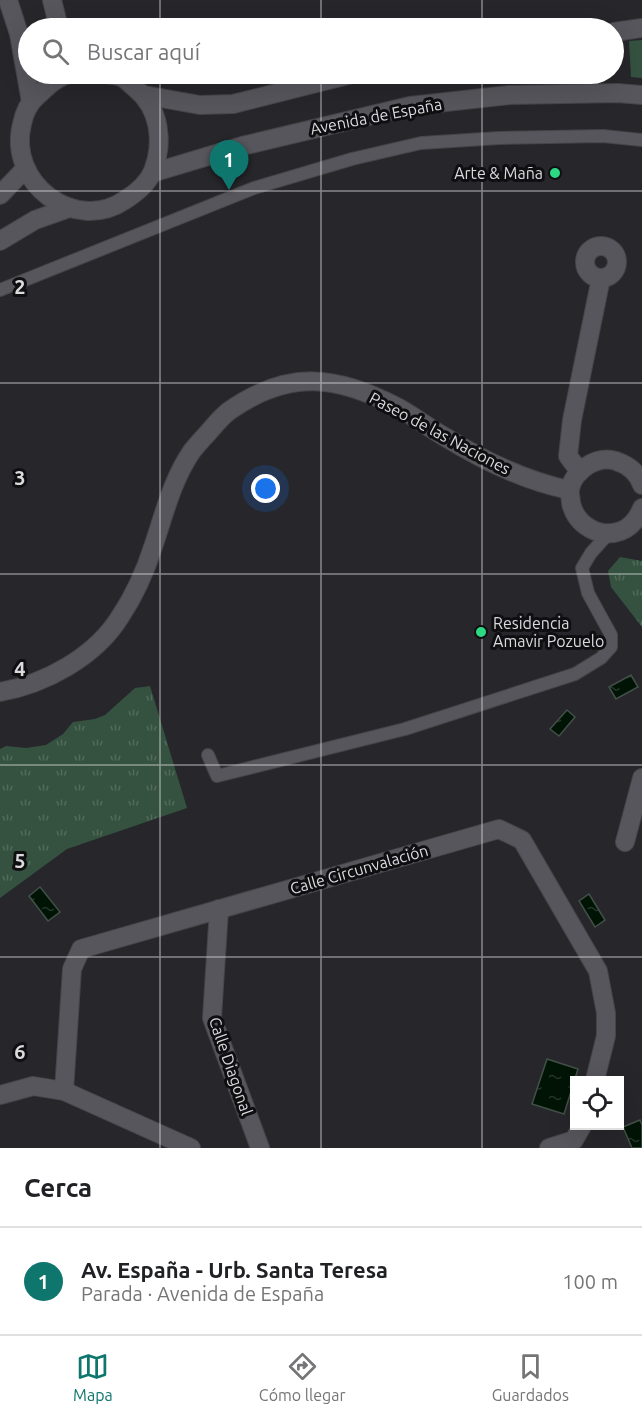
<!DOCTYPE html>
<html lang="es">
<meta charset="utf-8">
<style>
body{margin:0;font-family:Ubuntu,sans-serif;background:#f6f6f6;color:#202124}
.controls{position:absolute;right:18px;bottom:18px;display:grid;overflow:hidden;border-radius:0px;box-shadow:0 6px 24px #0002}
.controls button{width:54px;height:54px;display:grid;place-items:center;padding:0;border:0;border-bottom:2px solid #e0e0e0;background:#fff;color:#202124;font:30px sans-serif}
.you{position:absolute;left:266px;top:489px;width:21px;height:21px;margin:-15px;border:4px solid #fff;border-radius:50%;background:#1a73e8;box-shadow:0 0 0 9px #1a73e833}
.badge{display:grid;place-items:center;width:39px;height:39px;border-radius:50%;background:#0f766e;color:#fff;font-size:20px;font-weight:700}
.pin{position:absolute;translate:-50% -50px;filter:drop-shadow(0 2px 3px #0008)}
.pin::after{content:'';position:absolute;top:32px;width:21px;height:18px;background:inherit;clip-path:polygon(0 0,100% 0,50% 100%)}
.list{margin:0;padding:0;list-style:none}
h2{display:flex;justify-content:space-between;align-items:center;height:78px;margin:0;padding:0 24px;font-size:26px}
h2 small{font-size:20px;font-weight:400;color:#757577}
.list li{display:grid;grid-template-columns:39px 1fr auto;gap:18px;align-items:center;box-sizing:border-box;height:108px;padding:0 24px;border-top:2px solid #e0e0e0}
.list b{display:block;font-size:22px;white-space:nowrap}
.list p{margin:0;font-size:20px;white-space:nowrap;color:#757577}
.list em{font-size:20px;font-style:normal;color:#757577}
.icon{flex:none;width:33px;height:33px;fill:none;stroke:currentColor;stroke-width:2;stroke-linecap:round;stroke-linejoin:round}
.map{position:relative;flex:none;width:642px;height:1148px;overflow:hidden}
.search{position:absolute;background:#fff;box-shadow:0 6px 24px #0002;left:18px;right:18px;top:18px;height:66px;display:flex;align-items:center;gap:15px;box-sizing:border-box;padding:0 21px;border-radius:33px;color:#757577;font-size:22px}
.sheet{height:186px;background:#fff}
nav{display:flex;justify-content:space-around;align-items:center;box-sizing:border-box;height:84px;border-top:2px solid #e0e0e0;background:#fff;font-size:16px;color:#757577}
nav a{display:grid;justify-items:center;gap:3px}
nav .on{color:#0f766e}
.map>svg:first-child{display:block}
.grass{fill:url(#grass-tufts)}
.park{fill:#34523f}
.water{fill:url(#water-ripples);stroke:#425047;stroke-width:1.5}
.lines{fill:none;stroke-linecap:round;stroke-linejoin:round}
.lane-casing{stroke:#444449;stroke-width:14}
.street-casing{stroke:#444449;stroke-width:20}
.secondary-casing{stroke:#444449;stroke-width:20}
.lane{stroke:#56565c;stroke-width:12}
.street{stroke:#56565c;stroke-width:18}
.secondary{stroke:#56565c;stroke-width:18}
.grid{fill:none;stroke:#dbdbde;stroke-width:1.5;stroke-opacity:0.55}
.poi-dot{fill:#2dd884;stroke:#0f0f12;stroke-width:2}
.labels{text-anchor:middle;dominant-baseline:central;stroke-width:6;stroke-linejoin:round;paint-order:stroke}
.street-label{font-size:16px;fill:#dbdbde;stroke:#0f0f12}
.poi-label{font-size:16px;fill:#dbdbde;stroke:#0f0f12;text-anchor:end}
.grid-label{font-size:20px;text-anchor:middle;font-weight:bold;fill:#dbdbde;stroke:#0f0f12;stroke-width:6;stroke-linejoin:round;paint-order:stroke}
</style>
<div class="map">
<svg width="642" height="1148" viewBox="0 0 642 1148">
<defs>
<pattern id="grass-tufts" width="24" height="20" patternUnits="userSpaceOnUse" patternTransform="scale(1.5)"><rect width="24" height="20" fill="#34523f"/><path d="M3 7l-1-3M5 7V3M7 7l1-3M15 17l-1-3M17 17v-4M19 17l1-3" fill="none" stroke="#516a5a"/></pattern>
<pattern id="water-ripples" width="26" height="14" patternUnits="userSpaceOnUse" patternTransform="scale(1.5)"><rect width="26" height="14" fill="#001406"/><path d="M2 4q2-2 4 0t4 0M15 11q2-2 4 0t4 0" fill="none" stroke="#25362a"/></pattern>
</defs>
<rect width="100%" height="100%" fill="#26262b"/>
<!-- grass -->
<g class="grass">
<path d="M 620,557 L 642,561 L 642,627 L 611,587 L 608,571 Z"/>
<path d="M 150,686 L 187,808 L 67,849 L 0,898 L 0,749 L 6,746 L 26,748 L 46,745 L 63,734 L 73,722 L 95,719 L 105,715 L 135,688 Z"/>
</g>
<!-- park -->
<path class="park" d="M 642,40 L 642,78 L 631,77 L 629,41 Z"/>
<!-- water -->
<g class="water">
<path d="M 631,675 L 638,687 L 616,699 L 609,687 Z"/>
<path d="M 567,710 L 575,717 L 559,736 L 550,729 Z"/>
<path d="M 40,887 L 60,912 L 48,921 L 29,896 Z"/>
<path d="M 589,894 L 605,920 L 595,927 L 579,901 Z"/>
<path d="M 547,1059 L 578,1069 L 564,1114 L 532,1104 Z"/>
<path d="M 640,1120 L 642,1125 L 642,1148 L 632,1148 L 623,1127 Z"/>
</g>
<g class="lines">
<defs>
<g id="lane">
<path d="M 0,290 L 254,188 L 352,159 L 421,143 L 499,138 L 603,136 L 642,140"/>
<path d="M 208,755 L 217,776 L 405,729 L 575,674 L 601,658 L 611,647 L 611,635 L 588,593 L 582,568 L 591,553 L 609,533"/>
</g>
<g id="street">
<path d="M 52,0 L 59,28"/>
<path d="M 614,32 L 642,28"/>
<path d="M 144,95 L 200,105 L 233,104 L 352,74"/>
<path d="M 0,195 L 25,169"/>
<path d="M 0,241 L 35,220 L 69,208"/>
<circle cx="601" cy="262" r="16"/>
<path d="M 580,472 L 568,456 L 572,420 L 601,278"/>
<path d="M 642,485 C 638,473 628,465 616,461 C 597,455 574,470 570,489 C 569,493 571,499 571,503 C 576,525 599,539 621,531 C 631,527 638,518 642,508"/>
<path d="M 0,692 C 45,684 95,657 120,617 C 134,596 145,572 153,547 C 164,515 172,480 192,451 C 197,445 202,439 207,434 C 214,426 221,417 229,411 C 289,369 337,375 399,408 C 415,417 429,428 445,437 C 484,461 525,481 569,490"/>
<path d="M 625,842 L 642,778"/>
<path d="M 219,909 L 212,1018 L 260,1148"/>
<path d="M 64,1091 L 72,969 L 81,949 L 499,829 L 522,840 L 598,971 L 606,1013 L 606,1036 L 595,1080"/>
<path d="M 0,1095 L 33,1086 L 64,1091 L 191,1148"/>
<path d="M 549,1148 L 574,1140 L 582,1126"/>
</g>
<g id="secondary">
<path d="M 8,0 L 19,34 L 31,102"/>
<path d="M 70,74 C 57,76 46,88 36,97 C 28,104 24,114 22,124 C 7,183 75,234 125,200 C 136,193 148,183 153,171 C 164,142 160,108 135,88 C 131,85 126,79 121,77 C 117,75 111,75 107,74"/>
<path d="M 152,173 L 242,146 L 410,106 L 509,95 L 618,93 L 642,95"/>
</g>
</defs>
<!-- lane casing -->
<use href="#lane" class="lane-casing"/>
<!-- street casing -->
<use href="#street" class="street-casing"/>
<!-- secondary casing -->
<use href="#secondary" class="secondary-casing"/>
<!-- lane -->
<use href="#lane" class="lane"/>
<!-- street -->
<use href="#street" class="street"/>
<!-- secondary -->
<use href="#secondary" class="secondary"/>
</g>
<!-- grid -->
<path class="grid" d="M 160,0 L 160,28M 321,0 L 321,28M 482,0 L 482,28M 160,74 L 160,1148M 321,74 L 321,1148M 482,74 L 482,1148M 0,191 L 642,191M 0,383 L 642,383M 0,574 L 642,574M 0,765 L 642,765M 0,957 L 642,957"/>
<!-- markers -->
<g class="poi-dot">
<circle cx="555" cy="173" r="6"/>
<circle cx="481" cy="632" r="6"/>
</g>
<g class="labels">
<!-- street labels -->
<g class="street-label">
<text transform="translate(376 116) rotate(-11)">Avenida de España</text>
<text transform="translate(440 433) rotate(28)">Paseo de las Naciones</text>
<text transform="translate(359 869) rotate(-16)">Calle Circunvalación</text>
<text transform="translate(231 1066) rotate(71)">Calle Diagonal</text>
</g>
<!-- poi labels -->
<g class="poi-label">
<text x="543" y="173">Arte &amp; Maña</text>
<text x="493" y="623" text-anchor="start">Residencia<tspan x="493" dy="18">Amavir Pozuelo</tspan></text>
</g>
</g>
<g class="grid-label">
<text x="20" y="294">2</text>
<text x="20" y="485">3</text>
<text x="20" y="676">4</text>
<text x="20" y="868">5</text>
<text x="20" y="1059">6</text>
</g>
</svg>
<div class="controls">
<button><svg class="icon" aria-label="locate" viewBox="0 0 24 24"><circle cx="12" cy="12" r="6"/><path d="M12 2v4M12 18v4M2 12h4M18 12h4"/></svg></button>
</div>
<div class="you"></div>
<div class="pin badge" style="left:229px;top:190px">1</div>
<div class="search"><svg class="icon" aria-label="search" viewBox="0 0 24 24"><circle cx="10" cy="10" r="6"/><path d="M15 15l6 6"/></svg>Buscar aquí</div>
</div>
<section class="sheet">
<h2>Cerca<small></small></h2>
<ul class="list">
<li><span class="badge">1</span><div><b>Av. España - Urb. Santa Teresa</b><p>Parada · Avenida de España</p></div><em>100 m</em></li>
</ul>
</section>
<nav>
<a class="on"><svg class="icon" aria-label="map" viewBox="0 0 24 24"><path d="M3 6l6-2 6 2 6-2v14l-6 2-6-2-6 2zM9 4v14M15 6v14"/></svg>Mapa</a>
<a><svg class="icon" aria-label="directions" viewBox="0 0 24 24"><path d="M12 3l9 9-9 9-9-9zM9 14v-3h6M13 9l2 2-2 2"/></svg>Cómo llegar</a>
<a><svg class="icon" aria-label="saved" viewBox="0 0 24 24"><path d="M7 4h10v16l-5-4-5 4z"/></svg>Guardados</a>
</nav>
